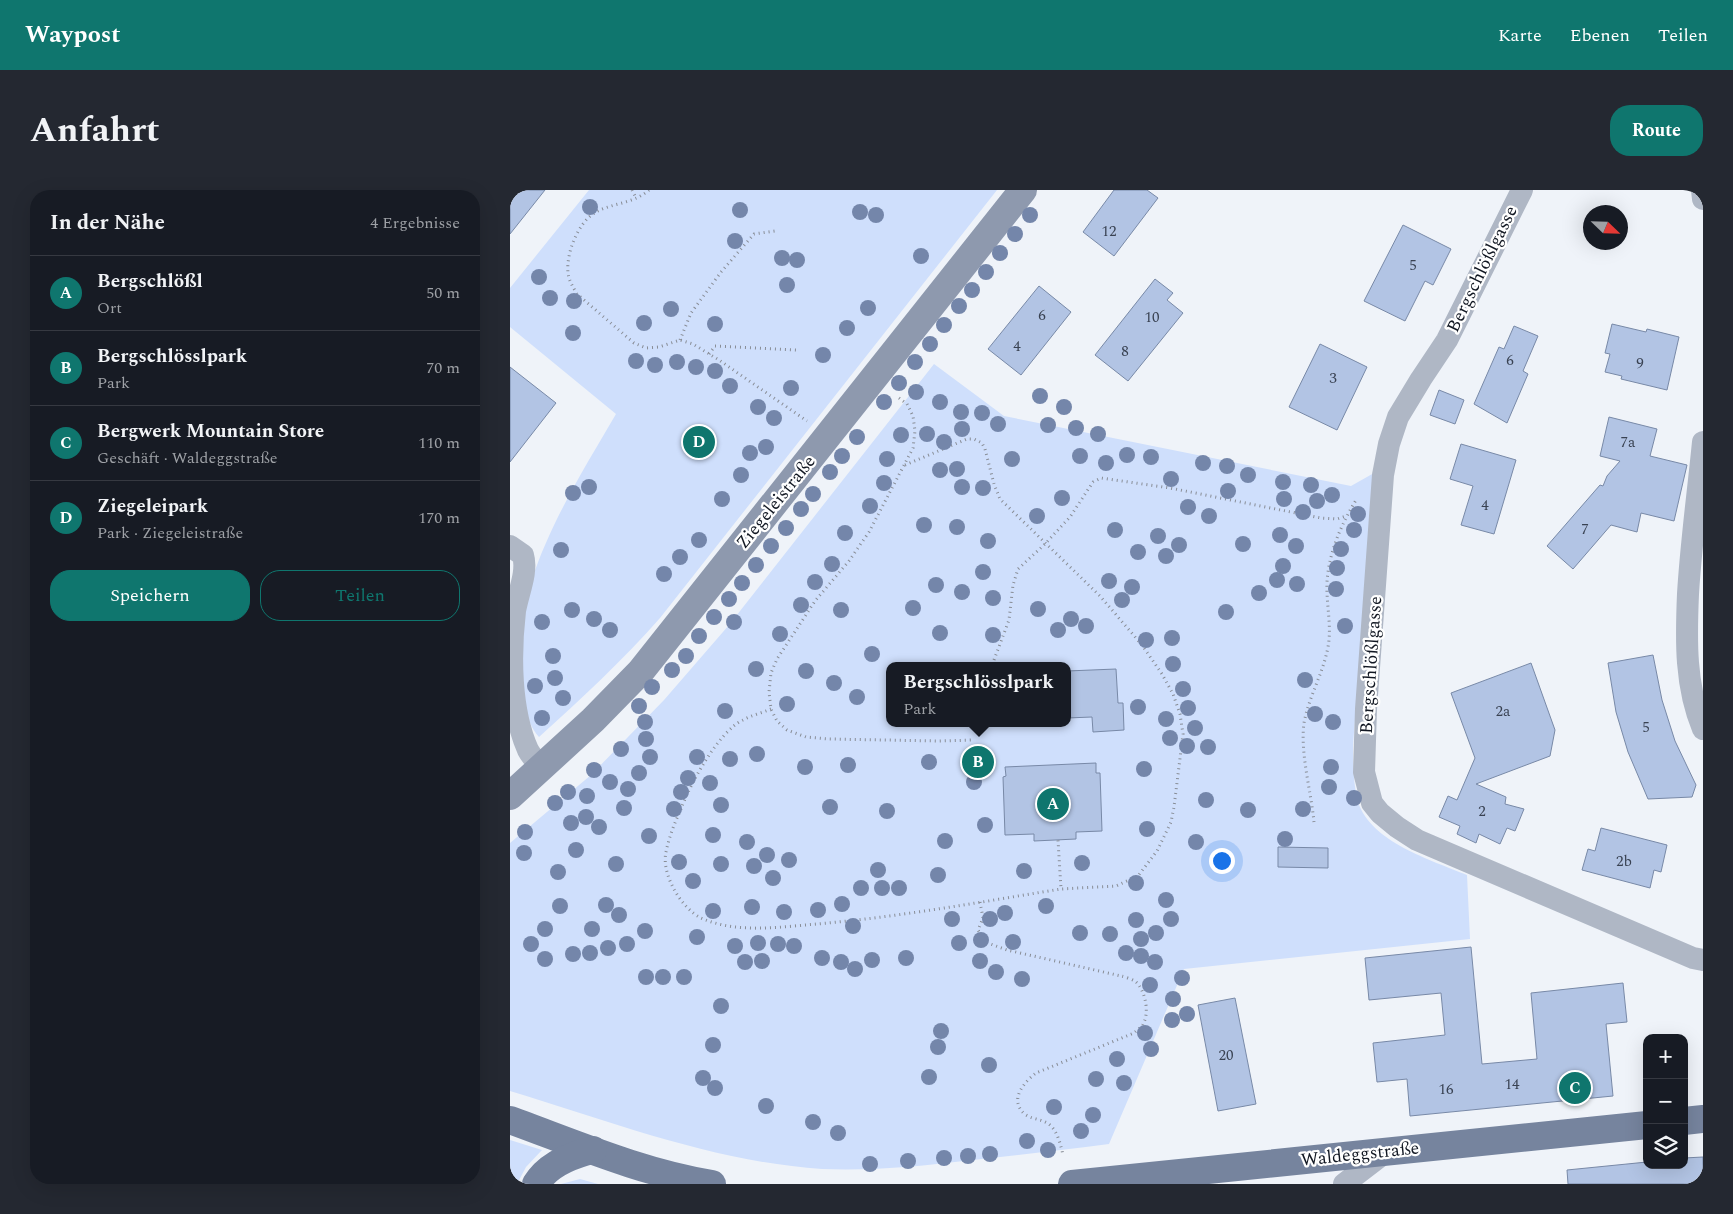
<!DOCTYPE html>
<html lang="de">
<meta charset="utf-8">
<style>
body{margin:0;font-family:Spectral,serif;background:#242831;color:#f1f3f6}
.controls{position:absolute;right:15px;bottom:15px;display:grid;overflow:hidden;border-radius:10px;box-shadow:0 5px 20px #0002}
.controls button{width:45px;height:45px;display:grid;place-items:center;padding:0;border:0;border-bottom:1px solid #363941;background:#171b24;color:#f1f3f6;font:25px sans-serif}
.compass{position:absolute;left:1073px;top:15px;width:45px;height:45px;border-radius:50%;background:#171b24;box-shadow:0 5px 20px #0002;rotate:113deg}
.you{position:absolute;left:711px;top:670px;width:18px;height:18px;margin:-12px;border:4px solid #fff;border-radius:50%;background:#1a73e8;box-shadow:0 0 0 8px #1a73e833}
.badge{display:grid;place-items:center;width:32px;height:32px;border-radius:50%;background:#0f766e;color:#fff;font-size:16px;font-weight:700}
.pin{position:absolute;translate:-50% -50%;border:2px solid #fff;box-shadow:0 1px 5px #0006}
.popup{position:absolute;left:376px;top:472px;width:185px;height:65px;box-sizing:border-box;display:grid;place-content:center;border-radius:10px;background:#171b24;filter:drop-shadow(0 1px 4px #0005);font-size:16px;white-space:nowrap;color:#9ea1a6}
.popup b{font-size:19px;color:#f1f3f6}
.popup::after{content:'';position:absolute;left:50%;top:100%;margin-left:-10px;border:10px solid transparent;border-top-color:#171b24}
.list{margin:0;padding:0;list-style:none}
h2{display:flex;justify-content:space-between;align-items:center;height:65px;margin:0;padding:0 20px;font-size:21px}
h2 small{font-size:16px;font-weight:400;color:#9ea1a6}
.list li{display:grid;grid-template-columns:32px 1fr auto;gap:15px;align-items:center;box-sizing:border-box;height:75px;padding:0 20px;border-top:1px solid #363941}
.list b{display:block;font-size:19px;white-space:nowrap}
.list p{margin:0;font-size:16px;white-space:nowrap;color:#9ea1a6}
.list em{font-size:16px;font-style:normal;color:#9ea1a6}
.actions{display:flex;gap:10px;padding:15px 20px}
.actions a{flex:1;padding:11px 0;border:1px solid #0f766e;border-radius:20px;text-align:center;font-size:18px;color:#0f766e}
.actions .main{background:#0f766e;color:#fff}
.icon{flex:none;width:28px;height:28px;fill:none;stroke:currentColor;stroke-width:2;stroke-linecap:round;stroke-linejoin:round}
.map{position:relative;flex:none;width:1193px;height:994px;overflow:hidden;border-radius:20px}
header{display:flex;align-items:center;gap:30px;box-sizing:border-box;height:70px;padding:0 25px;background:#0f766e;color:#fff}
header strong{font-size:24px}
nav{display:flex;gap:28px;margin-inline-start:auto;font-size:18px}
.intro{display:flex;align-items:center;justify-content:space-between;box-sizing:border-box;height:120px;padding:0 30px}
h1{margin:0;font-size:35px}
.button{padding:12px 22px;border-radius:20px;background:#0f766e;color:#fff;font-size:18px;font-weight:700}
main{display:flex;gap:30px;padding:0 30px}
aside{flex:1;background:#171b24;border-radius:20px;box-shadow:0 5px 20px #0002}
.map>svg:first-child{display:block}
.green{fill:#cfdffc;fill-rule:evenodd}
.building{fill:#b2c4e4;stroke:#7889a7}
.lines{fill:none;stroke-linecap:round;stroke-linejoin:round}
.path{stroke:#888d96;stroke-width:3;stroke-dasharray:1 4;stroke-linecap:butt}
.street{stroke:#afb7c5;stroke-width:22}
.secondary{stroke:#8e99ae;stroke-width:28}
.primary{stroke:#76849e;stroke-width:28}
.tree{fill:#7486aa}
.labels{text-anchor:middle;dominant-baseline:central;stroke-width:4.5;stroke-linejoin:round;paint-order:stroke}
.number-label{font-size:15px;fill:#394252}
.street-label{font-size:18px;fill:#111722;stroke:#fff}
</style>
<header>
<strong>Waypost</strong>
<nav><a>Karte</a><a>Ebenen</a><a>Teilen</a></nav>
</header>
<div class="intro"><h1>Anfahrt</h1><a class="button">Route</a></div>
<main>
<aside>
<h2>In der Nähe<small>4 Ergebnisse</small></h2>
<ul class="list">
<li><span class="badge">A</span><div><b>Bergschlößl</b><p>Ort</p></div><em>50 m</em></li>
<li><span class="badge">B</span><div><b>Bergschlösslpark</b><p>Park</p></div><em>70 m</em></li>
<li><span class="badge">C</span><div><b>Bergwerk Mountain Store</b><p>Geschäft · Waldeggstraße</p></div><em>110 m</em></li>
<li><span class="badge">D</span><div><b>Ziegeleipark</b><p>Park · Ziegeleistraße</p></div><em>170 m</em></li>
</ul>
<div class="actions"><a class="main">Speichern</a><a>Teilen</a></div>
</aside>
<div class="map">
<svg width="1193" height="994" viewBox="0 0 1193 994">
<rect width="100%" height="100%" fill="#eff3f9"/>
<!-- green -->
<g class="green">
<path d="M 79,0 L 487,0 L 150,428 C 112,471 71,509 29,547 C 14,530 13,505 13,483 C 12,468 10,452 12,437 C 19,365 70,286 106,224 L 0,137 L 0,98 Z"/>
<path d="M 424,174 L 494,226 L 841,296 L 864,283 L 843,555 C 843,574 843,593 848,612 C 861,652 921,670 957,685 L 960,749 L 674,779 L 599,954 C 554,960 509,965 463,970 C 413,976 363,981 312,979 C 205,972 102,932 0,901 L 0,653 L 81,585 L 154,510 L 219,435 ZM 379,476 L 557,476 L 557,533 L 379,533 Z"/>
<path d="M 0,950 L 32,960 L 16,977 L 7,994 L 0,994 Z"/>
<path d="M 70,989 L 88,994 L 51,994 Z"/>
</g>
<!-- building -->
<g class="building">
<path d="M 0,0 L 35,0 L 0,44 Z"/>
<path d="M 604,0 L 637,0 L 648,8 L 604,66 L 573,42 Z"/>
<path d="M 893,35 L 941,59 L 923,95 L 915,91 L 895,131 L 854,111 Z"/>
<path d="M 645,89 L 663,103 L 657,110 L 673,123 L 618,191 L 585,165 Z"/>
<path d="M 529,96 L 561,122 L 511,185 L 478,159 Z"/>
<path d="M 1102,134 L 1136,142 L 1137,139 L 1169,147 L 1157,200 L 1111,189 L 1112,186 L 1095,182 L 1100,164 L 1095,163 Z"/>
<path d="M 1004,136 L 1028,146 L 1013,181 L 1018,184 L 997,233 L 964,214 L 989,157 L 994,159 Z"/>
<path d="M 810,154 L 857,177 L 827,240 L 779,217 Z"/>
<path d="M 0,177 L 46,213 L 0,272 Z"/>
<path d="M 929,200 L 954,210 L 945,234 L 920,225 Z"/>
<path d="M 1099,227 L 1147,239 L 1140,266 L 1177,275 L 1164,331 L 1131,323 L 1127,342 L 1101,335 L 1063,379 L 1037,356 L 1090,295 L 1093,296 L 1097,286 L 1110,271 L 1090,266 Z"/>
<path d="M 951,254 L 1006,270 L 984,344 L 951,335 L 963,296 L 940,289 Z"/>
<path d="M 1143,465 L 1152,510 L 1165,551 L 1186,595 L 1182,607 L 1138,609 L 1118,562 L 1106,522 L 1098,473 Z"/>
<path d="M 1021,473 L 1045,540 L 1040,566 L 966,594 L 996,607 L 995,614 L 1014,619 L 1005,641 L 997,638 L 990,654 L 969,644 L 966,653 L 947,644 L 950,636 L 929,627 L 938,606 L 947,610 L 965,568 L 941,503 Z"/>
<path d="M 606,479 L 608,513 L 613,513 L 614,540 L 583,542 L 582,527 L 557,528 L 557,481 Z"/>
<path d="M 586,573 L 586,583 L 590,583 L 592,641 L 566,642 L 566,649 L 524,651 L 524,644 L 495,645 L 493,587 L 496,586 L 495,577 Z"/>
<path d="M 1091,638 L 1157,655 L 1151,682 L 1144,680 L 1140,698 L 1072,680 L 1078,659 L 1085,661 Z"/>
<path d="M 768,657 L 818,658 L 818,678 L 768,677 Z"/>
<path d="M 961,757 L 972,874 L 1027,869 L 1021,803 L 1113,793 L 1117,832 L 1096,834 L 1103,906 L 900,926 L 897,889 L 867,892 L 863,853 L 935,845 L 931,803 L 859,810 L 855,768 Z"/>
<path d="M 725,808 L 746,914 L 708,921 L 688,815 Z"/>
<path d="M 1193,967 L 1193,994 L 1058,994 L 1057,980 L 1137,972 L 1137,975 L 1174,975 L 1174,968 Z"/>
</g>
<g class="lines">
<!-- path -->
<g class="path">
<path d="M 122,0 L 126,8"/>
<path d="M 139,0 C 123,14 102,13 86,22 C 68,32 56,63 58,83 C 59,91 63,97 67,104 L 124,153 L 136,158 L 149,157 L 170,150 L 183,154 L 209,170 L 297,231"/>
<path d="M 170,150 L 181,123 L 211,82 L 244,44 L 265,41"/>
<path d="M 199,164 L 205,156 L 287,160"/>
<path d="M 389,208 L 397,214 L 403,226 L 405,241 L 403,258 L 359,342 L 339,371 L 305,411 L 267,469 L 261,483 L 259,502 L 261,519 L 267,531 L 277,540 L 296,547 L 319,549 L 429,551 L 464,550"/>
<path d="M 395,275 L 457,249 L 464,249 L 472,253 L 475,259 L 484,294 L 490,309 L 590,406 L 632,455 L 652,484 L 663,504 L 670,524 L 673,544 L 664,617 L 661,632 L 647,661 L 628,686 L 606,696 L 551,699 L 548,650"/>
<path d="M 484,470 L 499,430 L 503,395 L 508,379 L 535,354 L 560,327 L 583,292 L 591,288 L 660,298 L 811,328 L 827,329 L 836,326"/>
<path d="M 261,519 C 252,523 242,525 233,530 C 209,541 180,594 171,619 C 165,632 159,647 156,662 C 151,684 171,718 191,728 C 227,744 269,737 307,734 C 389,727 470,712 551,699"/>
<path d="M 804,632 C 801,601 790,563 794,533 C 799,506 813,484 818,457 C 822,436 816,414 817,392 C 819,362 831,335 846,310"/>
<path d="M 470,712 L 473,728 L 468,740 L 475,752 L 497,760 L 611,786 C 615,787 622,789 626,792 C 635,800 640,823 633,834 C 632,837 627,840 624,843 L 526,883 C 513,893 498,911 516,925 C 524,930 534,929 541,936 C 548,943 551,956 553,965"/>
</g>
<!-- street -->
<g class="street">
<path d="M 1012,0 L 937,150 L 911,189 L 888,227 L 879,254 L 873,285 L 856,519 L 854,582 L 862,613 L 870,623 L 887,637 L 907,650 L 1183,768 L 1193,770"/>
<path d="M 1192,0 L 1193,9"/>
<path d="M 1193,252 C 1188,303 1181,353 1178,404 C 1176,450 1175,496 1193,539"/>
<path d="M 0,356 L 13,365 C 18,382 8,403 5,421 C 0,464 0,520 18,560 C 21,566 27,572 31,578"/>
<path d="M 834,994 L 877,961"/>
</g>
<!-- secondary -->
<path class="secondary" d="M 0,606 L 83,530 L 131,481 L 513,0"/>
<!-- primary -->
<g class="primary">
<path d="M 0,930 C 66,954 133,983 202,994"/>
<path d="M 1174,931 L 1193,929"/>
<path d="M 26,994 C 38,974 62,965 83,960"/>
<path d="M 562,994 L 1137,935"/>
</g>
</g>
<!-- trees -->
<g class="tree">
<circle cx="80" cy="17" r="8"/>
<circle cx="230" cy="20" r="8"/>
<circle cx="350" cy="22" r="8"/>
<circle cx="366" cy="25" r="8"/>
<circle cx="520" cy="25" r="8"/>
<circle cx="505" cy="44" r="8"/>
<circle cx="225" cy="51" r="8"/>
<circle cx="490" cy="63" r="8"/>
<circle cx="411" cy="66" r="8"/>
<circle cx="272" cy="68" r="8"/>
<circle cx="287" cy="70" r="8"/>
<circle cx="476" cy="82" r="8"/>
<circle cx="29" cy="87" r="8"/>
<circle cx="277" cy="95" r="8"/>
<circle cx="462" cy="100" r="8"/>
<circle cx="40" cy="108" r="8"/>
<circle cx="64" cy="111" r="8"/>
<circle cx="449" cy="116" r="8"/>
<circle cx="358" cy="118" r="8"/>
<circle cx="161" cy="119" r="8"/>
<circle cx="134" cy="133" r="8"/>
<circle cx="205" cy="134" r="8"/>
<circle cx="434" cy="135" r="8"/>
<circle cx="337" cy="138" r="8"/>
<circle cx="63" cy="143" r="8"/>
<circle cx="420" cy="154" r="8"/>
<circle cx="313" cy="165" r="8"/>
<circle cx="126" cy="171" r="8"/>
<circle cx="167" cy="172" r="8"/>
<circle cx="405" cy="172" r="8"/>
<circle cx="145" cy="175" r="8"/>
<circle cx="186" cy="177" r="8"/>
<circle cx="205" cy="181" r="8"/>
<circle cx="389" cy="193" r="8"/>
<circle cx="220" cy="196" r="8"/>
<circle cx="281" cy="198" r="8"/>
<circle cx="406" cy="202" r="8"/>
<circle cx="530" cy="206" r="8"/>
<circle cx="374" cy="212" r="8"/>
<circle cx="430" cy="212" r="8"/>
<circle cx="248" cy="217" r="8"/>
<circle cx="554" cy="217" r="8"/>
<circle cx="451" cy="222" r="8"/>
<circle cx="472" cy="223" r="8"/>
<circle cx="264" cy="228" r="8"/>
<circle cx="488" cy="234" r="8"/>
<circle cx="538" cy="235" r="8"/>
<circle cx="566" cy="238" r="8"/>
<circle cx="452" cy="239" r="8"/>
<circle cx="417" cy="244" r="8"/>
<circle cx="588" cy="244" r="8"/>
<circle cx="391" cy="245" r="8"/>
<circle cx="347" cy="247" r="8"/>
<circle cx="434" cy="252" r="8"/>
<circle cx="256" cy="257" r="8"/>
<circle cx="240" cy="263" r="8"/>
<circle cx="617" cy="265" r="8"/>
<circle cx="332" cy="266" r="8"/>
<circle cx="570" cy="266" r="8"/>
<circle cx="641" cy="267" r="8"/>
<circle cx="377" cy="269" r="8"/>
<circle cx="502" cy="269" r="8"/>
<circle cx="596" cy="273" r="8"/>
<circle cx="693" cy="273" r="8"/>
<circle cx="717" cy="276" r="8"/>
<circle cx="447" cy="279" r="8"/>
<circle cx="430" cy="280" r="8"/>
<circle cx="320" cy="282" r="8"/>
<circle cx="231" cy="285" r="8"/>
<circle cx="738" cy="285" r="8"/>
<circle cx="661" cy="289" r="8"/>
<circle cx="773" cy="292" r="8"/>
<circle cx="374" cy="293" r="8"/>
<circle cx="801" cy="295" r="8"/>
<circle cx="79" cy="297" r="8"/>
<circle cx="452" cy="297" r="8"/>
<circle cx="473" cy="298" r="8"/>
<circle cx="718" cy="301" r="8"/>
<circle cx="63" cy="303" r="8"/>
<circle cx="303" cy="304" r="8"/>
<circle cx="822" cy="305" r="8"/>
<circle cx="552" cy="308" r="8"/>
<circle cx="212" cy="309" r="8"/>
<circle cx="774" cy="309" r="8"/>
<circle cx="807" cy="311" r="8"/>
<circle cx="360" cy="316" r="8"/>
<circle cx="678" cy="317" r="8"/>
<circle cx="291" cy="319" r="8"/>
<circle cx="793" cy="322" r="8"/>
<circle cx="848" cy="324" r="8"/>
<circle cx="527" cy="326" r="8"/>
<circle cx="699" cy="326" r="8"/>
<circle cx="414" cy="335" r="8"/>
<circle cx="447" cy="337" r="8"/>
<circle cx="276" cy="338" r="8"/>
<circle cx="605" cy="340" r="8"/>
<circle cx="844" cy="340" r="8"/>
<circle cx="335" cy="343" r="8"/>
<circle cx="770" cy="345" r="8"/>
<circle cx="648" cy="346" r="8"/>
<circle cx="189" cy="350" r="8"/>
<circle cx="478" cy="351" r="8"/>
<circle cx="733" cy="354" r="8"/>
<circle cx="669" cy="355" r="8"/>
<circle cx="261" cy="356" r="8"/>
<circle cx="786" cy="356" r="8"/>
<circle cx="831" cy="359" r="8"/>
<circle cx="51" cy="360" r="8"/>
<circle cx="628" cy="362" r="8"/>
<circle cx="656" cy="366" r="8"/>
<circle cx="170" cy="367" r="8"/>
<circle cx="322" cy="374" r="8"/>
<circle cx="246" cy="375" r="8"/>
<circle cx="773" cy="376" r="8"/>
<circle cx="827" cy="378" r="8"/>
<circle cx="473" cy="382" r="8"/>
<circle cx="154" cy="384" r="8"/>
<circle cx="767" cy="390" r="8"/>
<circle cx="599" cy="391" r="8"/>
<circle cx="305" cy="392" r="8"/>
<circle cx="232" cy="393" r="8"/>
<circle cx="787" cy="394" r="8"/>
<circle cx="426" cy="395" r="8"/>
<circle cx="622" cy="397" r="8"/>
<circle cx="826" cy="399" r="8"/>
<circle cx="452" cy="402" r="8"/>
<circle cx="749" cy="403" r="8"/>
<circle cx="483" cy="408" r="8"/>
<circle cx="219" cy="409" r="8"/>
<circle cx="612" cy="410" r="8"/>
<circle cx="291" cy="415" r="8"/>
<circle cx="403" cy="418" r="8"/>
<circle cx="528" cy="419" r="8"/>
<circle cx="62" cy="420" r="8"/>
<circle cx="331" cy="420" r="8"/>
<circle cx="716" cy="422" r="8"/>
<circle cx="204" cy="427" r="8"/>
<circle cx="84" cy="429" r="8"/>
<circle cx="561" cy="429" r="8"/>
<circle cx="32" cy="432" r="8"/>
<circle cx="224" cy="432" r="8"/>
<circle cx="576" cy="436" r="8"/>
<circle cx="835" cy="436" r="8"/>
<circle cx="100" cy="440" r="8"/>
<circle cx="548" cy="440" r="8"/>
<circle cx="430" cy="443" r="8"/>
<circle cx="270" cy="444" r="8"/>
<circle cx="483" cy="445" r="8"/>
<circle cx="189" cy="446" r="8"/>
<circle cx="662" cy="448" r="8"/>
<circle cx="636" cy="450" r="8"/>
<circle cx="362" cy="464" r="8"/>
<circle cx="43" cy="466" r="8"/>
<circle cx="176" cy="466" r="8"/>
<circle cx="663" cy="474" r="8"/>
<circle cx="246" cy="479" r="8"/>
<circle cx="162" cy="480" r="8"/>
<circle cx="296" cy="481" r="8"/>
<circle cx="45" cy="488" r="8"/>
<circle cx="795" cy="490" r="8"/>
<circle cx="324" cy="493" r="8"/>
<circle cx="25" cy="496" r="8"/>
<circle cx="142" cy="497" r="8"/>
<circle cx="673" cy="499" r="8"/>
<circle cx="347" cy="507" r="8"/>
<circle cx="53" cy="508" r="8"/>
<circle cx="277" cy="514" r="8"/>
<circle cx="129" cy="516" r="8"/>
<circle cx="628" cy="517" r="8"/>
<circle cx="678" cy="518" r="8"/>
<circle cx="215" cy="521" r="8"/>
<circle cx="805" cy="524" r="8"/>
<circle cx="32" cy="528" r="8"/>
<circle cx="656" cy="529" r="8"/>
<circle cx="135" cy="532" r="8"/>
<circle cx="823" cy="532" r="8"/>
<circle cx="685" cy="538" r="8"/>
<circle cx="660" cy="548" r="8"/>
<circle cx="136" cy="549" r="8"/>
<circle cx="677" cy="556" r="8"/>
<circle cx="698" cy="557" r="8"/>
<circle cx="111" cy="559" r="8"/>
<circle cx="247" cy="564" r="8"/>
<circle cx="140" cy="567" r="8"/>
<circle cx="187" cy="567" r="8"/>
<circle cx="220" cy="569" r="8"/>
<circle cx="419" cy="572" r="8"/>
<circle cx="338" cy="575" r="8"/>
<circle cx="295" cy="577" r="8"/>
<circle cx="821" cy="577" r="8"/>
<circle cx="634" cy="579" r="8"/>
<circle cx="84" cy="580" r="8"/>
<circle cx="129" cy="583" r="8"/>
<circle cx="178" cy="588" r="8"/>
<circle cx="100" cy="592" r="8"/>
<circle cx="464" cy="592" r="8"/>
<circle cx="200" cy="593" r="8"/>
<circle cx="819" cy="597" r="8"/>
<circle cx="118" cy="599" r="8"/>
<circle cx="58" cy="602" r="8"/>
<circle cx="171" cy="602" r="8"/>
<circle cx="77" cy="606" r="8"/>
<circle cx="844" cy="608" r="8"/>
<circle cx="696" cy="610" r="8"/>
<circle cx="45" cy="613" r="8"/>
<circle cx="211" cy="615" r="8"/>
<circle cx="320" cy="617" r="8"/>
<circle cx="114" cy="618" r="8"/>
<circle cx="164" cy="619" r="8"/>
<circle cx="793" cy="619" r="8"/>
<circle cx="738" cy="620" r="8"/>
<circle cx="377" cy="621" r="8"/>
<circle cx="76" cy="627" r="8"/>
<circle cx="61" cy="633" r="8"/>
<circle cx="475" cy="635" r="8"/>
<circle cx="89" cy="637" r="8"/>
<circle cx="637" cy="639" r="8"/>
<circle cx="15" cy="642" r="8"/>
<circle cx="203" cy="645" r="8"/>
<circle cx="139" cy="646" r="8"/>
<circle cx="775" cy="649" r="8"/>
<circle cx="435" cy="651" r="8"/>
<circle cx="237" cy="652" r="8"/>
<circle cx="686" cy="652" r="8"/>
<circle cx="66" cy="660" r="8"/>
<circle cx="14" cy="663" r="8"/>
<circle cx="257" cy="665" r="8"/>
<circle cx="279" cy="670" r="8"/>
<circle cx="169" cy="672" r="8"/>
<circle cx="572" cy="673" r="8"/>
<circle cx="106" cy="674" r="8"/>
<circle cx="211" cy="674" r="8"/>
<circle cx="244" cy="676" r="8"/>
<circle cx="368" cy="680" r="8"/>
<circle cx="514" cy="681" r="8"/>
<circle cx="48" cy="682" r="8"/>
<circle cx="428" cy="685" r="8"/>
<circle cx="263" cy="688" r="8"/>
<circle cx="183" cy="691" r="8"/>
<circle cx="626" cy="693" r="8"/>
<circle cx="351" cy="698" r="8"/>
<circle cx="372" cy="698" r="8"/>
<circle cx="389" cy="698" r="8"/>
<circle cx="656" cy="710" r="8"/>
<circle cx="332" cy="714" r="8"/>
<circle cx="96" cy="715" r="8"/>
<circle cx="50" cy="716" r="8"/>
<circle cx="536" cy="716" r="8"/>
<circle cx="242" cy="717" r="8"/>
<circle cx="308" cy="720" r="8"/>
<circle cx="203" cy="721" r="8"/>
<circle cx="274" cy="722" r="8"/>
<circle cx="495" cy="723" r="8"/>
<circle cx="109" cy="725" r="8"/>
<circle cx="442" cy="729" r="8"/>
<circle cx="480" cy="729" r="8"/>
<circle cx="661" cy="729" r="8"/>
<circle cx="626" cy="730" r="8"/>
<circle cx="343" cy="736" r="8"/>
<circle cx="35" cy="739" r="8"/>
<circle cx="82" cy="739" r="8"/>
<circle cx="135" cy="741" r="8"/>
<circle cx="570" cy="743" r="8"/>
<circle cx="646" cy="743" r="8"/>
<circle cx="600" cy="744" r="8"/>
<circle cx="187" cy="747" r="8"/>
<circle cx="631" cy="749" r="8"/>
<circle cx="471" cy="750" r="8"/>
<circle cx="503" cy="752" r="8"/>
<circle cx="248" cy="753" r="8"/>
<circle cx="449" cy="753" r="8"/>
<circle cx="21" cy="754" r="8"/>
<circle cx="117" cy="754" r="8"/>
<circle cx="268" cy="754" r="8"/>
<circle cx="225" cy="756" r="8"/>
<circle cx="284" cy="756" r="8"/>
<circle cx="98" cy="758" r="8"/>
<circle cx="80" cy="763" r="8"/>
<circle cx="616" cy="763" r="8"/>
<circle cx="63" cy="764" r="8"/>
<circle cx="631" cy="766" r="8"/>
<circle cx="312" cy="768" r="8"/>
<circle cx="396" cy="768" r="8"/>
<circle cx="35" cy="769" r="8"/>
<circle cx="362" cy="770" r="8"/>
<circle cx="252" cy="771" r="8"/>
<circle cx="470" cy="771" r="8"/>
<circle cx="235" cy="772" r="8"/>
<circle cx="331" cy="772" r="8"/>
<circle cx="645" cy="772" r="8"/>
<circle cx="345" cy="779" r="8"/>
<circle cx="486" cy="782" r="8"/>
<circle cx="136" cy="787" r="8"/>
<circle cx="153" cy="787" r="8"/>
<circle cx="174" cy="787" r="8"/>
<circle cx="672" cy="788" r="8"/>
<circle cx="512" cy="789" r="8"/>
<circle cx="640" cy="795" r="8"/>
<circle cx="663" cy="809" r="8"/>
<circle cx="211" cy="816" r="8"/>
<circle cx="677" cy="824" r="8"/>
<circle cx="662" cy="830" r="8"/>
<circle cx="431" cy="841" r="8"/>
<circle cx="635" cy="843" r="8"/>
<circle cx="203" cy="855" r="8"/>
<circle cx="428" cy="857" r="8"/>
<circle cx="641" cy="859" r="8"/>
<circle cx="607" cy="869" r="8"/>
<circle cx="479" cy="875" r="8"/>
<circle cx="419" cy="887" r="8"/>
<circle cx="193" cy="888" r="8"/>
<circle cx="586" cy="889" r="8"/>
<circle cx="614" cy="893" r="8"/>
<circle cx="205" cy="898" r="8"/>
<circle cx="256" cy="916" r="8"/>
<circle cx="544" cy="917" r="8"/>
<circle cx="583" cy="925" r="8"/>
<circle cx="303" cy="932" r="8"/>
<circle cx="571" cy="941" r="8"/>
<circle cx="328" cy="943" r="8"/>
<circle cx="517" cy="951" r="8"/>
<circle cx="538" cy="960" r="8"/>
<circle cx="480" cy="964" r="8"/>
<circle cx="458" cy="966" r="8"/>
<circle cx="434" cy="968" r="8"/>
<circle cx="398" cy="971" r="8"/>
<circle cx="360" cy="974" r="8"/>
</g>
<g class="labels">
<!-- number labels -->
<g class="number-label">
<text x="599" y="41">12</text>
<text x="903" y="75">5</text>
<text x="532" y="125">6</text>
<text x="642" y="127">10</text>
<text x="507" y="156">4</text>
<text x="615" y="161">8</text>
<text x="1000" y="170">6</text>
<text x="1130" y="173">9</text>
<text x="823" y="188">3</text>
<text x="1118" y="252">7a</text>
<text x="975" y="315">4</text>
<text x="1075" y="339">7</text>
<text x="993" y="521">2a</text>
<text x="1136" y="537">5</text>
<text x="972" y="621">2</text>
<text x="1114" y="671">2b</text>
<text x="716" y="865">20</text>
<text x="1002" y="894">14</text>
<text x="936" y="899">16</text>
</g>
<!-- street labels -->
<g class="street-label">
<text transform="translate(972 79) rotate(-64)">Bergschlößlgasse</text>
<text transform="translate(266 312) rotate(-51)">Ziegeleistraße</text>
<text transform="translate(861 475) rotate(-86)">Bergschlößlgasse</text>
<text transform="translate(850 964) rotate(-6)">Waldeggstraße</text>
</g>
</g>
</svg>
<div class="controls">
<button>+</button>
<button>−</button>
<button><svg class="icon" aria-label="layers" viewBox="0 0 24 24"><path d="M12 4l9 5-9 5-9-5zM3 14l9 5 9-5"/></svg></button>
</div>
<svg class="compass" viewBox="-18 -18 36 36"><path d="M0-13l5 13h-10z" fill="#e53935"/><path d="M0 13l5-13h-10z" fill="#9ea1a6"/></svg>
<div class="you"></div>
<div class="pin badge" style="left:543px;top:614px">A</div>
<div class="pin badge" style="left:468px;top:572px">B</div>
<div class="popup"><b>Bergschlösslpark</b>Park</div>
<div class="pin badge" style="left:1065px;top:898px">C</div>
<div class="pin badge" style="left:189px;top:252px">D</div>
</div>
</main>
